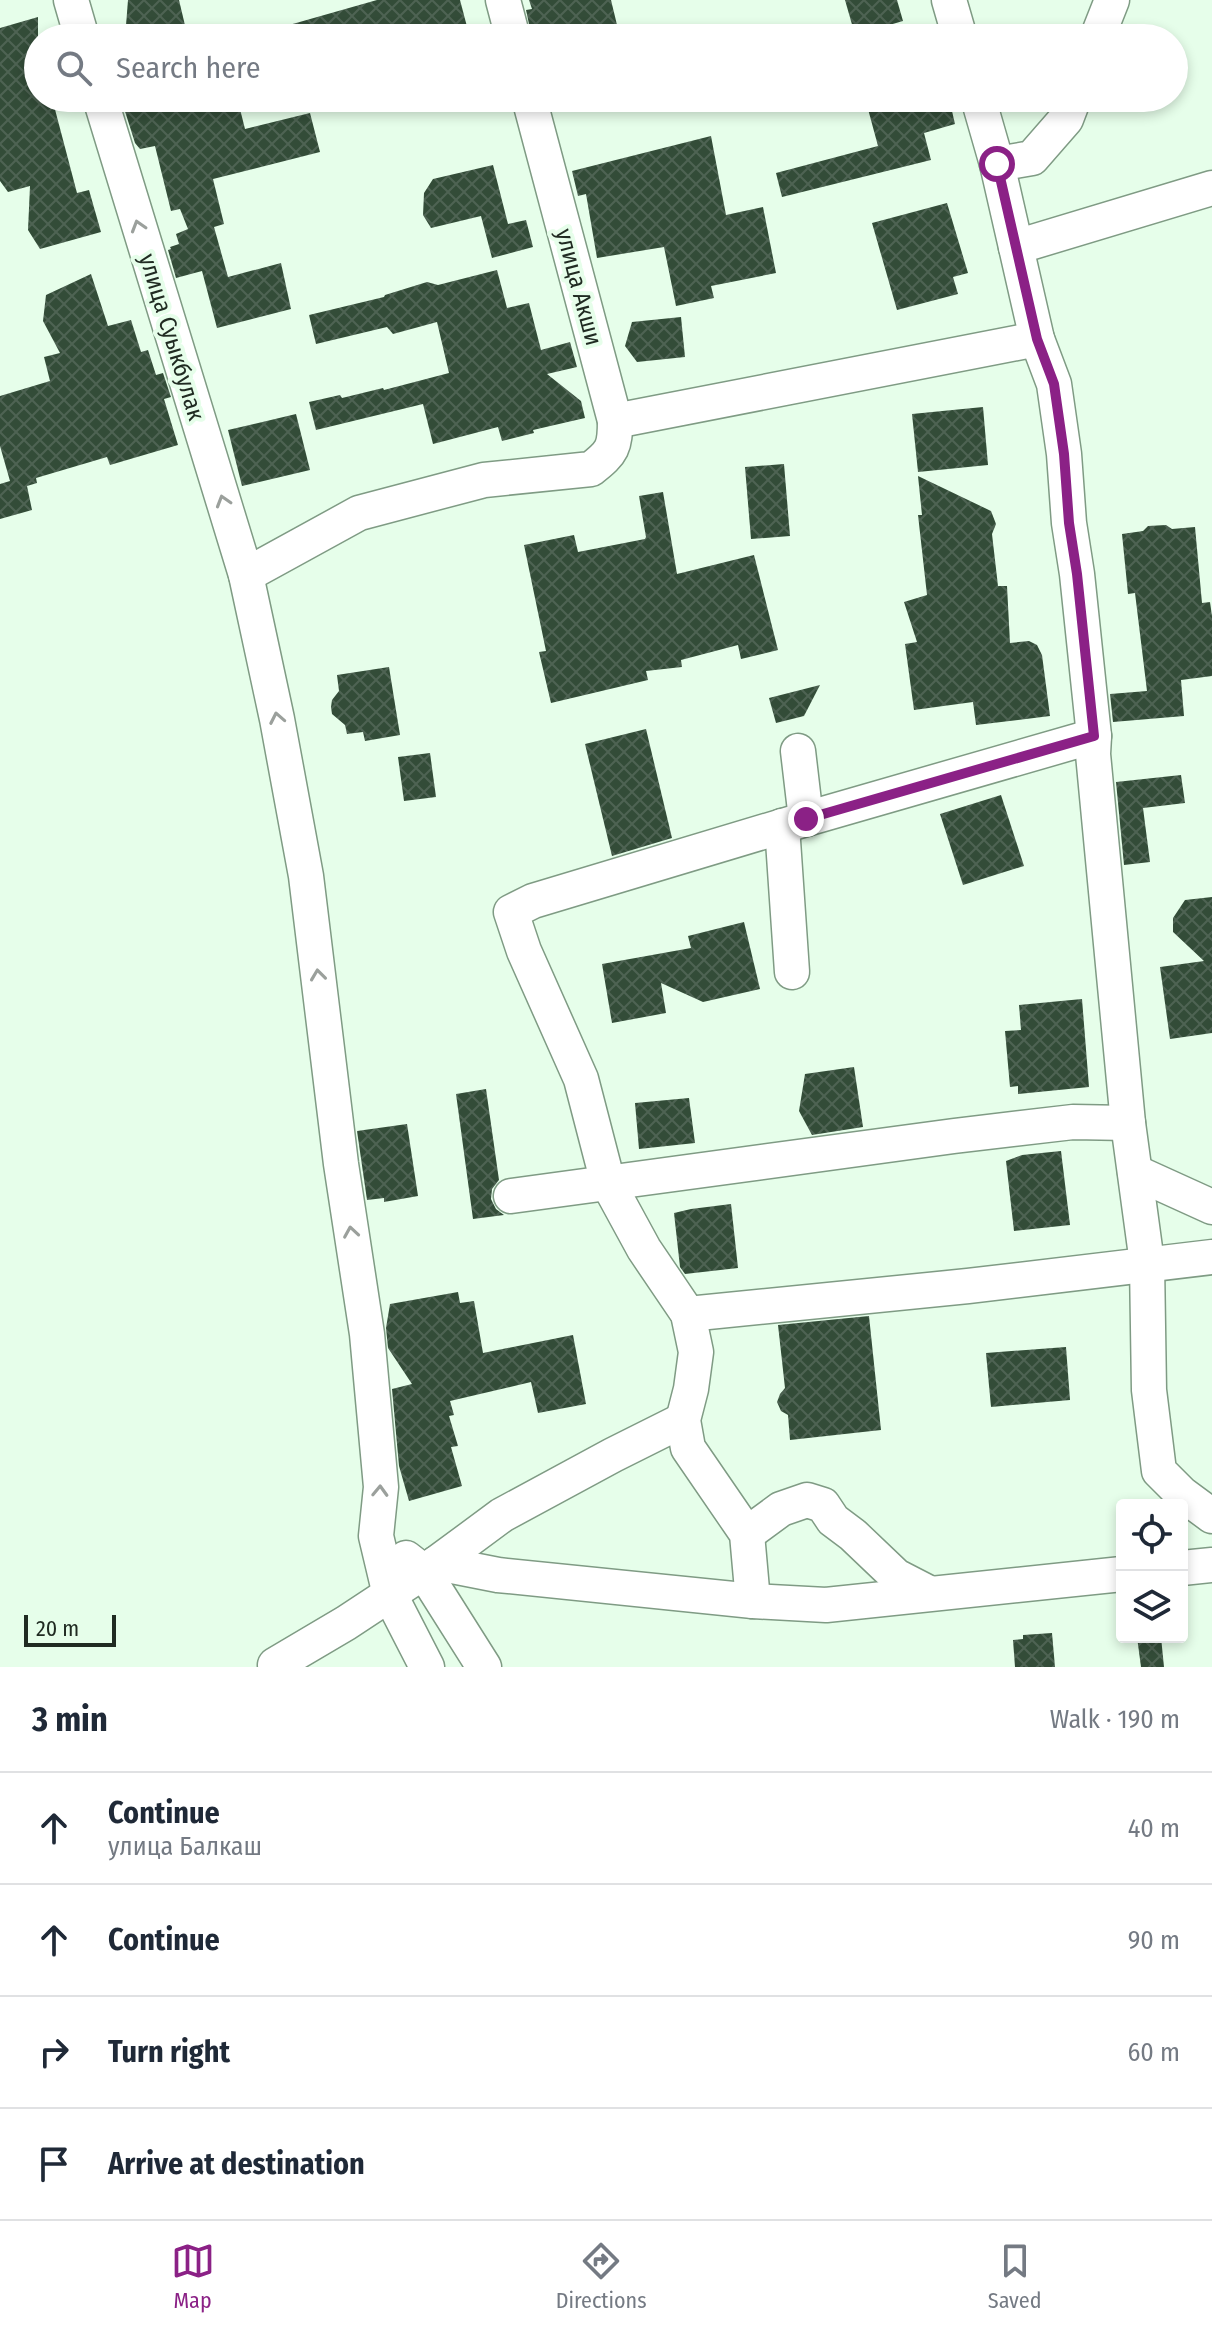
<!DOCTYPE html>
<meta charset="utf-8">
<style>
body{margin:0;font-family:"Fira Sans Condensed",sans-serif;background:#f2f2f3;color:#1f2937}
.controls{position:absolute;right:24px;bottom:24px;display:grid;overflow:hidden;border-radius:8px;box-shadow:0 4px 12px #0003}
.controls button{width:72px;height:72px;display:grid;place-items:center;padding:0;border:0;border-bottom:2px solid #e0e1e3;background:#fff;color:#1f2937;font:40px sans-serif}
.scale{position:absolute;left:24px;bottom:20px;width:92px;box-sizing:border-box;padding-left:8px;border:4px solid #202b22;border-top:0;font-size:22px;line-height:28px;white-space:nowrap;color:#202b22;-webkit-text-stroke:6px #e6feea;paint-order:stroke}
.stop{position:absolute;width:24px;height:24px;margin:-18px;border:6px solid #8b2186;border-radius:50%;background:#fff}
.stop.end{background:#8b2186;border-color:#fff;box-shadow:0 2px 8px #0008}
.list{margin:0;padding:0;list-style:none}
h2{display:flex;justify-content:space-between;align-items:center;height:104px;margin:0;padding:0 32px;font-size:34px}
h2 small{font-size:26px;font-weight:400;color:#747a83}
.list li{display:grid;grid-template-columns:52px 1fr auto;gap:24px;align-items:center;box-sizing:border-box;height:112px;padding:0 32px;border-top:2px solid #e0e1e3}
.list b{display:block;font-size:30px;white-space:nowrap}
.list p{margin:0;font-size:26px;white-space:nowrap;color:#747a83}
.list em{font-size:26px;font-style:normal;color:#747a83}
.icon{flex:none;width:44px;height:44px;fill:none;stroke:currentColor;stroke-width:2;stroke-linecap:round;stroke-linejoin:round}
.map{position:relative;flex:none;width:1212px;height:1667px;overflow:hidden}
.search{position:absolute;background:#fff;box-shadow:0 4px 12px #0003;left:24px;right:24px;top:24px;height:88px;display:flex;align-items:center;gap:20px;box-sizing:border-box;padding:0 28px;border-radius:44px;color:#747a83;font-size:30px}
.sheet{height:552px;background:#fff}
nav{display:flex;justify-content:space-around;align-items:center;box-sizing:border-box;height:112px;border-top:2px solid #e0e1e3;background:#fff;font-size:22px;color:#747a83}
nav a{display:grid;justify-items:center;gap:4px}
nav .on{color:#8b2186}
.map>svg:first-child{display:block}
.building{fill:url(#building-cross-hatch)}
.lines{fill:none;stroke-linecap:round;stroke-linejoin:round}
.minor-casing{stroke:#7f9b84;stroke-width:37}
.minor{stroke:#fff;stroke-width:34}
.oneway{stroke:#9ba09c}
.route{stroke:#8b2186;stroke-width:10}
.labels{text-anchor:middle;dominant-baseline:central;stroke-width:8;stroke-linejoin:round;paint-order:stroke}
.street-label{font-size:24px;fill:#202b22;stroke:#e6feea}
</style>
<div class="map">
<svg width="1212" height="1667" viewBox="0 0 1212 1667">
<defs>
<pattern id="building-cross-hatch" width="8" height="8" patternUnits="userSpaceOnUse" patternTransform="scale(2)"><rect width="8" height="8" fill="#334c38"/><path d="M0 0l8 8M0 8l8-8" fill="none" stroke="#4e6353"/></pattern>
</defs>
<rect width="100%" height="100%" fill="#e6feea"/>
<!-- building -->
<g class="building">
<path d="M 128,0 L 179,0 L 188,38 L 125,38 Z"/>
<path d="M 377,0 L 460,0 L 470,38 L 269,38 L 268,31 Z"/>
<path d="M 529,0 L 611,0 L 618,29 L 578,38 L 532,38 L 526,10 L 532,9 Z"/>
<path d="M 845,0 L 897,0 L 903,21 L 855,35 Z"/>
<path d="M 38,17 L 38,98 L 52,98 L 77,193 L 89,190 L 101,232 L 40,249 L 28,230 L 30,186 L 8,192 L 0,181 L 0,28 Z"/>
<path d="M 124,98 L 214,98 L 221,109 L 239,105 L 245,129 L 310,113 L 320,152 L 213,179 L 224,224 L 214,227 L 228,277 L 281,263 L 291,309 L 217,328 L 202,271 L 176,278 L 168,250 L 171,249 L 170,247 L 179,244 L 176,234 L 188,229 L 180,209 L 171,211 L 155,146 L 140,149 L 135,143 L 123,105 Z"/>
<path d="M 865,98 L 949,98 L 955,124 L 924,133 L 931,160 L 782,197 L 776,173 L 878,146 Z"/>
<path d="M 711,136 L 726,215 L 763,207 L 776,273 L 711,286 L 714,298 L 676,306 L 664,247 L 597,258 L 586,194 L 578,196 L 572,171 Z"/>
<path d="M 493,165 L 508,224 L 526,220 L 533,247 L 492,258 L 481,216 L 431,228 L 423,215 L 424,193 L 433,179 Z"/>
<path d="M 947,203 L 968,273 L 953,277 L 958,294 L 897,310 L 872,223 Z"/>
<path d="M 497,270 L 507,308 L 529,303 L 541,350 L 570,342 L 577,367 L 547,374 L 581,401 L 585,418 L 533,430 L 534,433 L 502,441 L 498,427 L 433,444 L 423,404 L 316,430 L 309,402 L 340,395 L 342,398 L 383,388 L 384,390 L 449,373 L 437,322 L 393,334 L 387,327 L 316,344 L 309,315 L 384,297 L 385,295 L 427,282 L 438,285 Z"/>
<path d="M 91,274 L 108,326 L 131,320 L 141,352 L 148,350 L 156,375 L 163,373 L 171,397 L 164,399 L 178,445 L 110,465 L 107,457 L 36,478 L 37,483 L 27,486 L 32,510 L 0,519 L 0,484 L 10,481 L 0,446 L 0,396 L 50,381 L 44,357 L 60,353 L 43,321 L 46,295 Z"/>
<path d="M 681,317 L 685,357 L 637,362 L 625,346 L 632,322 Z"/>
<path d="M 983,407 L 988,465 L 918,472 L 912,414 Z"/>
<path d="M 296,414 L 310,470 L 242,486 L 228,430 Z"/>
<path d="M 784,464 L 790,536 L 751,539 L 745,467 Z"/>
<path d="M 918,476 L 991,511 L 996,524 L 992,534 L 998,586 L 1007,586 L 1010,643 L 1029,641 L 1037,645 L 1042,655 L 1050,716 L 976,725 L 973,702 L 914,710 L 905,644 L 917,642 L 904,602 L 927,595 L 918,515 L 922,515 Z"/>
<path d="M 663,492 L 677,574 L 754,555 L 778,650 L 741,659 L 738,645 L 681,660 L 682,667 L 646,671 L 648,680 L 551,703 L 539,652 L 546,651 L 524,545 L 574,535 L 578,552 L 645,539 L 646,537 L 639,496 Z"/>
<path d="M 1166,525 L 1172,529 L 1195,527 L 1202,603 L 1210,602 L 1212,616 L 1212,676 L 1181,680 L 1184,716 L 1113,722 L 1110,694 L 1147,691 L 1135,593 L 1128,594 L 1122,534 L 1143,531 L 1148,526 Z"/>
<path d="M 389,667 L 400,735 L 365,741 L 363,732 L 347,734 L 345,725 L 332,714 L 331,707 L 332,700 L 339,691 L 337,675 Z"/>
<path d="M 820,685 L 804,716 L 776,723 L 769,698 Z"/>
<path d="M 646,729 L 672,838 L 612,856 L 585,744 Z"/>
<path d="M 430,753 L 436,797 L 404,801 L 398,757 Z"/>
<path d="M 1181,775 L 1185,803 L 1143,808 L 1150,862 L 1124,865 L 1116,782 Z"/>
<path d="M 1001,795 L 1024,866 L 963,885 L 940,814 Z"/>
<path d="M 1212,897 L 1212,1033 L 1170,1039 L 1160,967 L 1204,961 L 1173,932 L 1173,918 L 1185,900 Z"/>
<path d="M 744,922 L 760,989 L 703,1002 L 661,983 L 666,1013 L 612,1023 L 602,964 L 691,948 L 688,936 Z"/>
<path d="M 1082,999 L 1089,1087 L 1018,1094 L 1018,1086 L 1010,1087 L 1005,1031 L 1021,1030 L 1019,1005 Z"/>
<path d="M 854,1067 L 863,1127 L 812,1135 L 799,1111 L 805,1074 Z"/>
<path d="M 486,1089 L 499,1180 L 492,1189 L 491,1199 L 496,1209 L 504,1215 L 473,1219 L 456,1094 Z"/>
<path d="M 689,1098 L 695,1143 L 639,1149 L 635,1103 Z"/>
<path d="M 407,1124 L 418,1196 L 384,1202 L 384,1198 L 367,1200 L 357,1131 Z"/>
<path d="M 1061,1151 L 1070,1225 L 1014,1231 L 1006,1161 L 1022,1155 Z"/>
<path d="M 731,1204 L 738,1268 L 685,1274 L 680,1267 L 674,1213 L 691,1209 Z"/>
<path d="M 458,1292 L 460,1303 L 474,1301 L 483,1353 L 573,1335 L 586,1404 L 538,1413 L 531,1382 L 450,1401 L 454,1415 L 449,1416 L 458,1446 L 451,1447 L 462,1486 L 409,1501 L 399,1466 L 392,1389 L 412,1384 L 388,1348 L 386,1328 L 390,1304 Z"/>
<path d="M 869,1316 L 881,1430 L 790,1440 L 788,1415 L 781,1411 L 777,1402 L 780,1394 L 785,1388 L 778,1325 Z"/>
<path d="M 1066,1347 L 1070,1400 L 991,1407 L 986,1353 Z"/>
<path d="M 1052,1633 L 1055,1667 L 1015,1667 L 1013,1640 L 1023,1639 L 1023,1635 Z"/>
<path d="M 1137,1637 L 1161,1637 L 1164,1667 L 1141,1667 Z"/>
</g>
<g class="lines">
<defs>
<g id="minor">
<path d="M 71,0 L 82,38"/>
<path d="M 503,0 L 513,38"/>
<path d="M 949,0 L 960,38"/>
<path d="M 1097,38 L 1112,0"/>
<path d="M 100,98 L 246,575 L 277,719 L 306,876 L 341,1164 L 367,1334 L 381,1487 L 376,1536 L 390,1595 L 427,1667"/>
<path d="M 978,98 L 997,164 L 1037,339 L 1054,384 L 1064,454 L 1069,523 L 1077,574 L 1094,736 L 1093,754 L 1128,1123 L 1147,1263 L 1149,1390 L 1159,1471 L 1182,1494 L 1212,1516"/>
<path d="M 997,164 L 1032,158 L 1066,119 L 1074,98"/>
<path d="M 1016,247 L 1212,188"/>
<path d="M 615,421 L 1037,339"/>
<path d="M 246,575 L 359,513 L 484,480 L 591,469 C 613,452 615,447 615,421 L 529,98"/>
<path d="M 798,751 L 806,819"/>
<path d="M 782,826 L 792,972"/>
<path d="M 1135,1172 L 1212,1207"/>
<path d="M 511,1196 L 954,1136 L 1073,1122 L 1128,1123"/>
<path d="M 688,1314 L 968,1286 L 1212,1257"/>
<path d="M 747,1534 L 781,1509 L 807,1500 L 823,1505 L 833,1520 L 853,1535 L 896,1576 L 929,1593"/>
<path d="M 406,1558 L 424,1572 L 484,1667"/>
<path d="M 437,1563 L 502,1515 L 613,1455 L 683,1420"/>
<path d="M 1182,1568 L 1212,1565"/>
<path d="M 753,1601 L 747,1534 L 688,1448 L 683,1420 L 691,1389 L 696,1352 L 688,1314 L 644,1249 L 608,1183 L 581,1079 L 524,951 L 511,912 L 533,901 L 806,819 L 1094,736"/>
<path d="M 275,1665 L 346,1623 L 437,1563 L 498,1575 L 753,1601 L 826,1605 L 1122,1574"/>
</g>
</defs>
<!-- minor casing -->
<use href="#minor" class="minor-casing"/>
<!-- minor -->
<use href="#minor" class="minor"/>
</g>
<!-- one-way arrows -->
<defs><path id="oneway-chevron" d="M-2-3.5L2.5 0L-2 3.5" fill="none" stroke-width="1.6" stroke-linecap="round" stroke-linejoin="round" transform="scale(2)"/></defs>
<g class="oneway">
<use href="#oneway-chevron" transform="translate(138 226) rotate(-107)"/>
<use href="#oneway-chevron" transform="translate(223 501) rotate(-107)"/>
<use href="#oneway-chevron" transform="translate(277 718) rotate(-101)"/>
<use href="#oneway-chevron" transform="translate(318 975) rotate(-97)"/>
<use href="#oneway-chevron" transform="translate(351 1232) rotate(-99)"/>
<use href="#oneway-chevron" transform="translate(380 1491) rotate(-88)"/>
</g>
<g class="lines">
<!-- route -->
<path class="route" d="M 806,819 L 1094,736 L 1077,574 L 1069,523 L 1064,454 L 1054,384 L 1037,339 L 997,164"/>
</g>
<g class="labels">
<!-- street labels -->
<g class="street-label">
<text transform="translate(579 287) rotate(75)">улица Акши</text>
<text transform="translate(172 337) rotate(73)">улица Суыкбулак</text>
</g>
</g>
</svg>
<div class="controls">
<button><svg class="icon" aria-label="locate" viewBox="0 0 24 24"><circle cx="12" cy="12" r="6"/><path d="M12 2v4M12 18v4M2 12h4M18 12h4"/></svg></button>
<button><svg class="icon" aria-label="layers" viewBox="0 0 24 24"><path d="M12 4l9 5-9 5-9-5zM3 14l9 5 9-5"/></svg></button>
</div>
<div class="scale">20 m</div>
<div class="stop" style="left:997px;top:164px"></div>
<div class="stop end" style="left:806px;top:819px"></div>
<div class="search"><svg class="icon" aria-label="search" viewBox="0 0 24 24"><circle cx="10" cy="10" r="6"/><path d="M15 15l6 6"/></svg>Search here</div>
</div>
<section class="sheet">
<h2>3 min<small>Walk · 190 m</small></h2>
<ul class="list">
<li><svg class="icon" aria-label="ahead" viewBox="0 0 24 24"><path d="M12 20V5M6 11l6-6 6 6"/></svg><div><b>Continue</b><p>улица Балкаш</p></div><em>40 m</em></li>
<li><svg class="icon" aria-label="ahead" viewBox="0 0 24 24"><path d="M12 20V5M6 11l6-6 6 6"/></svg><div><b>Continue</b></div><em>90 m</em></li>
<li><svg class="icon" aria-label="right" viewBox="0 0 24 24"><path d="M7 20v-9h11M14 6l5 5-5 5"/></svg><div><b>Turn right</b></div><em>60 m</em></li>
<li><svg class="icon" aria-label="arrive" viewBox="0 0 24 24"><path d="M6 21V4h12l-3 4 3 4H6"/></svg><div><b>Arrive at destination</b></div></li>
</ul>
</section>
<nav>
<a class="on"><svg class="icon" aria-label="map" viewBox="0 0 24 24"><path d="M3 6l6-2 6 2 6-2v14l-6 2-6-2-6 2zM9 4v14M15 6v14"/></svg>Map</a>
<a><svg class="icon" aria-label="directions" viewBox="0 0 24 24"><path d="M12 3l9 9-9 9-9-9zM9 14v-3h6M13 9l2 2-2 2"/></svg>Directions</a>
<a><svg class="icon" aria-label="saved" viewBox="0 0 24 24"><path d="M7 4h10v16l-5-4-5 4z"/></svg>Saved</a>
</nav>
